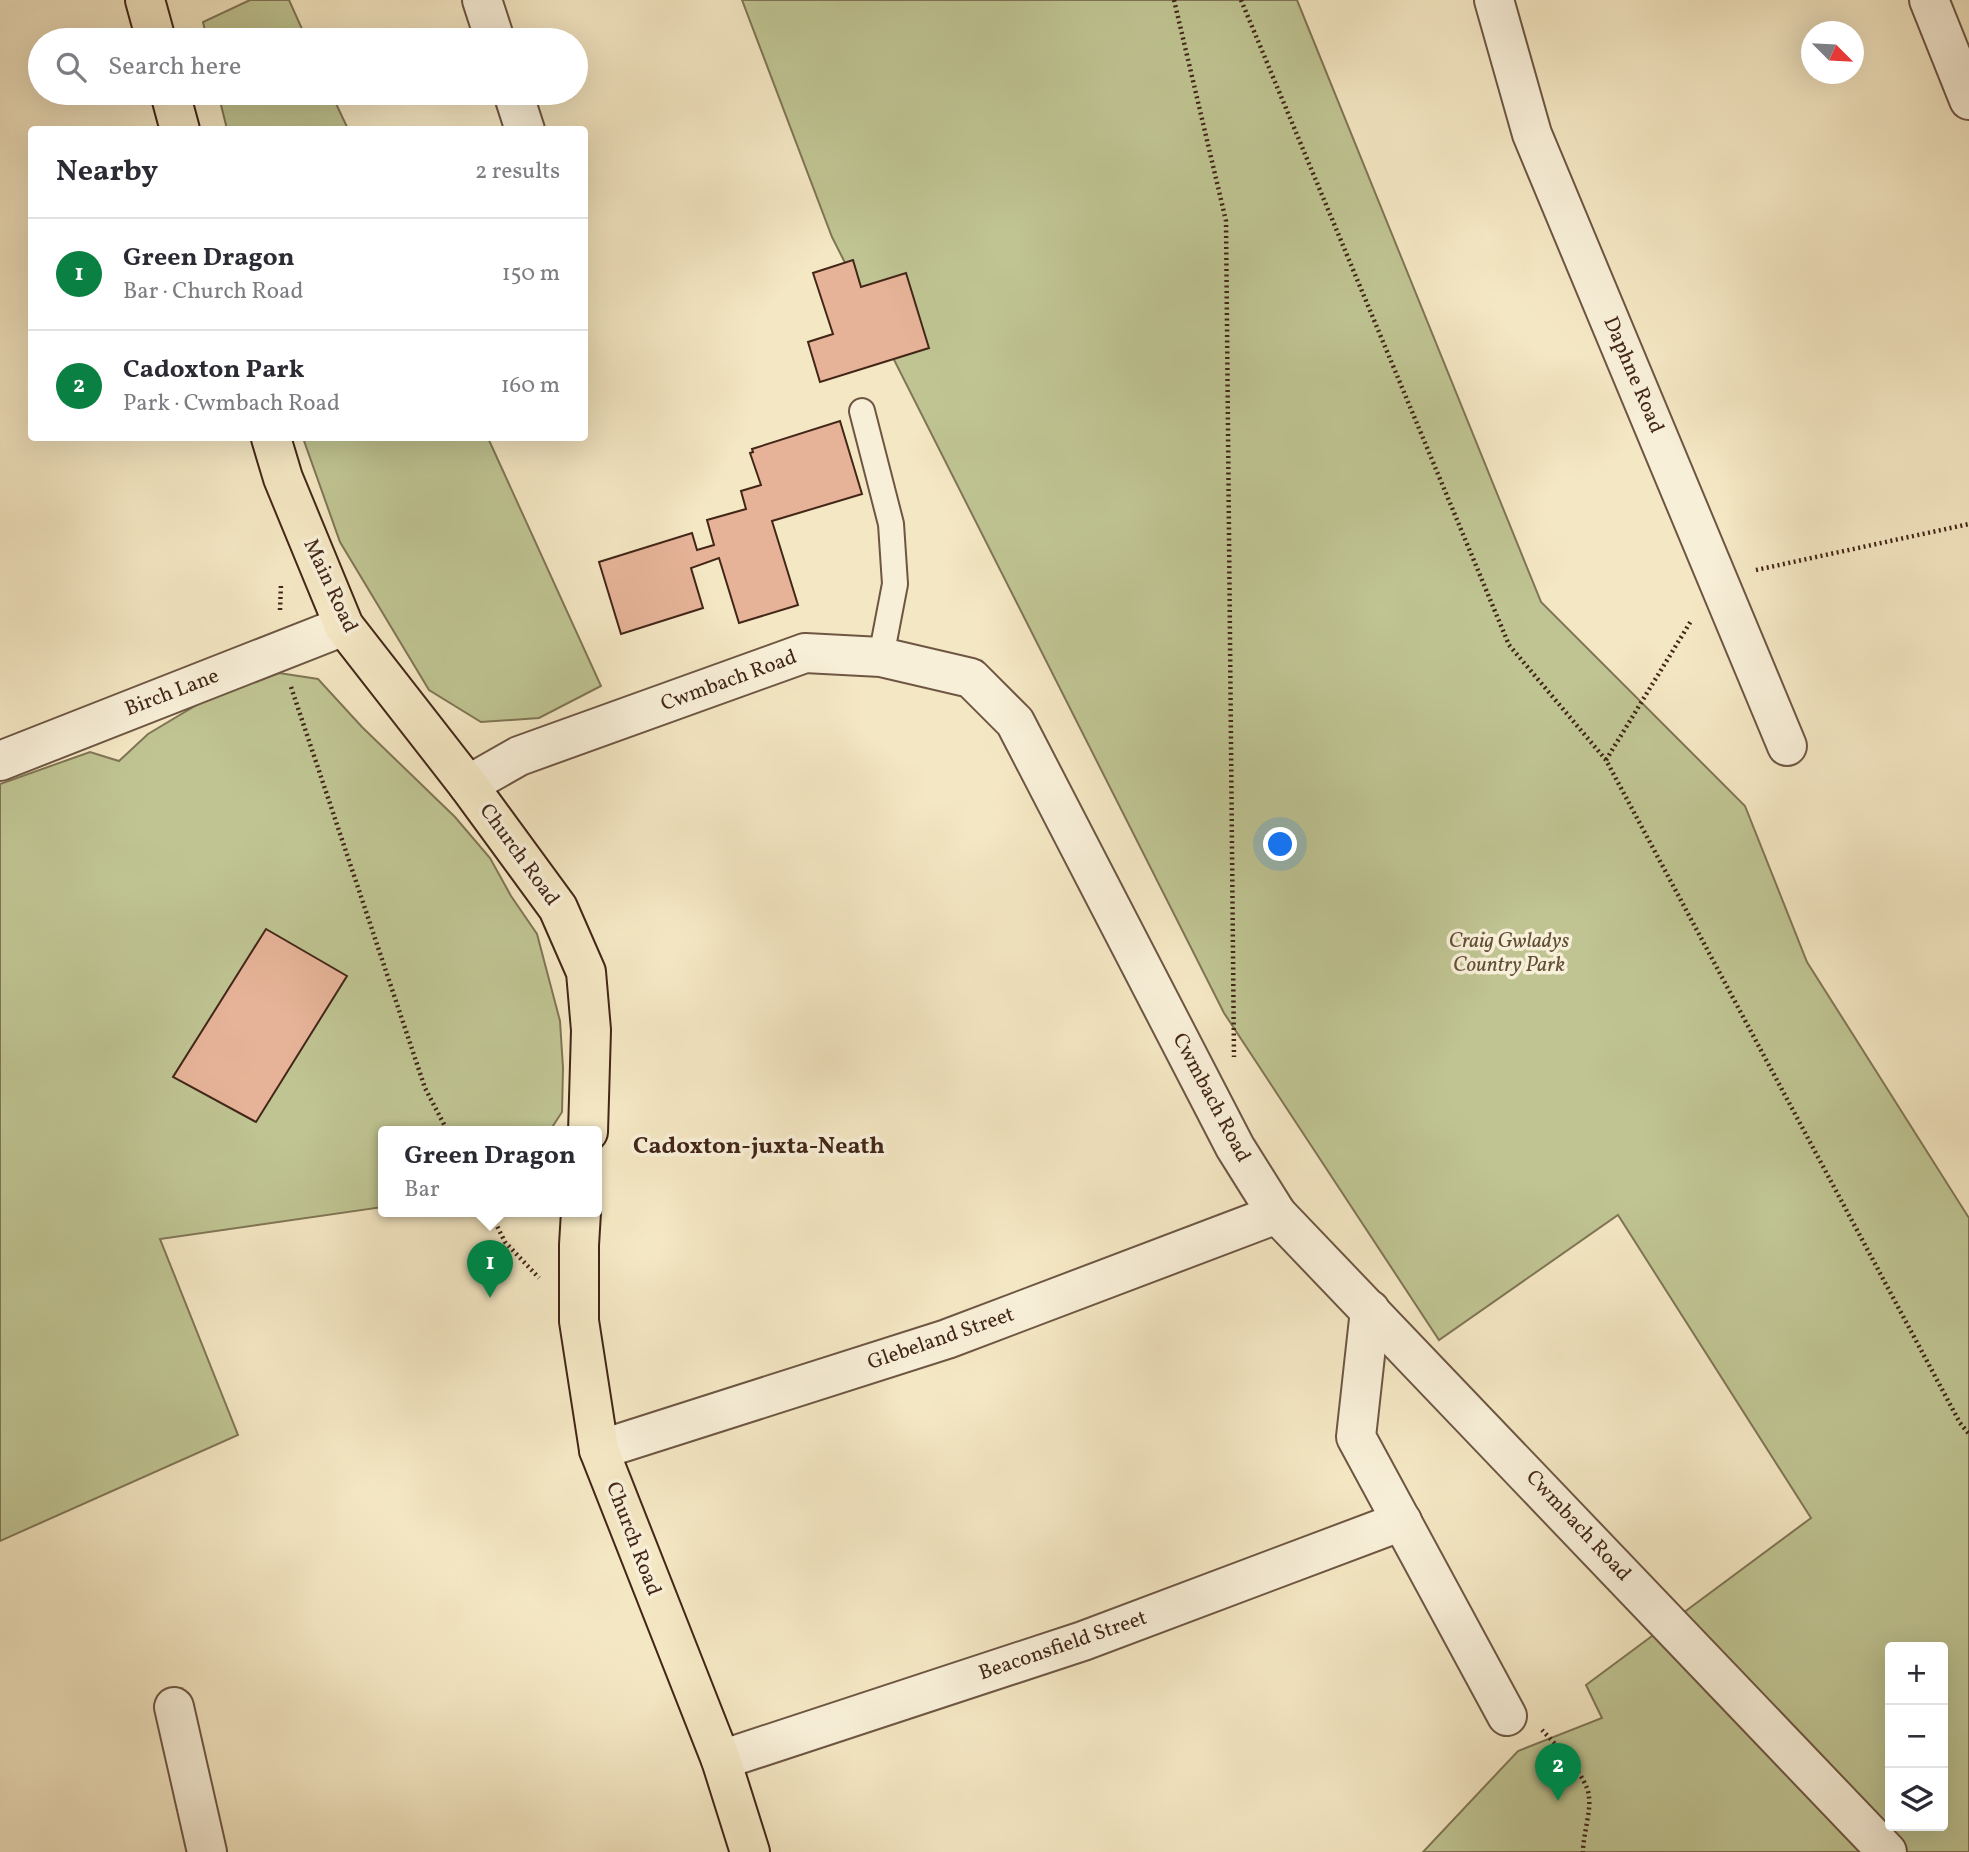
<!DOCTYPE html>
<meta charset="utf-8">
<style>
body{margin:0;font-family:Vollkorn,serif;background:#f2f2f3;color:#2b2b33}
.controls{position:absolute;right:21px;bottom:21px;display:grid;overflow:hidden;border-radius:7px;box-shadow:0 7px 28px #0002}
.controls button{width:63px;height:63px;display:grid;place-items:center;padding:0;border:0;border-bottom:2px solid #e1e1e2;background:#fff;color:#2b2b33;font:35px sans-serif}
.compass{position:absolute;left:1801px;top:21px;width:63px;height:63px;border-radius:50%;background:#fff;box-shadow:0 7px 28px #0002;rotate:114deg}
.you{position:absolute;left:1281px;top:845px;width:24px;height:24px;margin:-18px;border:5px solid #fff;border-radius:50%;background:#1a73e8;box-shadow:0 0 0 10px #1a73e833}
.badge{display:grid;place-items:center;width:46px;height:46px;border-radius:50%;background:#0b8043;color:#fff;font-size:23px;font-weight:700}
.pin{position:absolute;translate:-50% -58px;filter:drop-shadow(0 2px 4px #0008)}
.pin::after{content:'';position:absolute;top:37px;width:24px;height:21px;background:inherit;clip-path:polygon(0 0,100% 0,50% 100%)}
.popup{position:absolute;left:378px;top:1126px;width:224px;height:91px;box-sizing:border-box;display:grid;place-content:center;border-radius:7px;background:#fff;filter:drop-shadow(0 2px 5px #0005);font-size:23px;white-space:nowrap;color:#7c7c81}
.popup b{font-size:26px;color:#2b2b33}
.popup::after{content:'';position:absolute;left:50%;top:100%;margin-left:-14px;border:14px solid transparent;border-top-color:#fff}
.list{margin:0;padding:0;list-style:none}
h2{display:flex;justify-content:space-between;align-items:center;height:91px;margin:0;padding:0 28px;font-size:30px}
h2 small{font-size:23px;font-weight:400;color:#7c7c81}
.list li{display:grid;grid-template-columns:46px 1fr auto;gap:21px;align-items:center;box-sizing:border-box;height:112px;padding:0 28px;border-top:2px solid #e1e1e2}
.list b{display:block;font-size:26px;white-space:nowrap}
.list p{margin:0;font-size:23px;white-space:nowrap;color:#7c7c81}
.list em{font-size:23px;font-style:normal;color:#7c7c81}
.icon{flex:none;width:38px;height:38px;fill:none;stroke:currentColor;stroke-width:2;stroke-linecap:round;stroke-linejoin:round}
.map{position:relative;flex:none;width:1969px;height:1852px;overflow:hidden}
.search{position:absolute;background:#fff;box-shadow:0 7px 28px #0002;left:28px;top:28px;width:560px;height:77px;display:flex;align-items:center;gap:18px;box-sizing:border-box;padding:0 24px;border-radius:38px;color:#7c7c81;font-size:26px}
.panel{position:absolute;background:#fff;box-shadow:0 7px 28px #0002;left:28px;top:126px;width:560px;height:315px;border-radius:7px}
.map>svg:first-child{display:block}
.green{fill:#bfc492;stroke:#807555;stroke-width:2;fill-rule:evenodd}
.building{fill:#e6b398;stroke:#422618;stroke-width:2}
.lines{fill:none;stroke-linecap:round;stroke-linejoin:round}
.service-casing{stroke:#6e5643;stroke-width:28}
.minor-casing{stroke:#6e5643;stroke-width:42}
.primary-casing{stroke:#422618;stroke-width:42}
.path{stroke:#422618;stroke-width:4.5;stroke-dasharray:2 3.5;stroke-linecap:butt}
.service{stroke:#f8efd8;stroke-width:24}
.minor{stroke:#f8efd8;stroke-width:38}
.primary{stroke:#f4e7c3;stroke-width:38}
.labels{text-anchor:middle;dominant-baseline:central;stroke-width:7;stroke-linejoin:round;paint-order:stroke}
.street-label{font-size:21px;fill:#422618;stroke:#f8efd8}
.park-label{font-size:21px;font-style:italic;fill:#614e36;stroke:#f8efd8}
.quarter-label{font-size:24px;font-weight:bold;fill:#422618;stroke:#f8efd8}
</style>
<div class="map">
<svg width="1969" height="1852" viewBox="0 0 1969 1852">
<rect width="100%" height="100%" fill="#f4e7c3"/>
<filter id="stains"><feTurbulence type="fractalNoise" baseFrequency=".00286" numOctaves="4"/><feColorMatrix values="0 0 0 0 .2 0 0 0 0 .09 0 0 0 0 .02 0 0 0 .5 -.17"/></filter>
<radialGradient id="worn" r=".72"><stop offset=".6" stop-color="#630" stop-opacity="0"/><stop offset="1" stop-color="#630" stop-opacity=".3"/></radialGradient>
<!-- green -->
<g class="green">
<path d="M 250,0 L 289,0 L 307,40 L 207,40 L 203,22 Z"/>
<path d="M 742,0 L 1297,0 L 1541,602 L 1745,806 L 1807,962 L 1969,1218 L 1969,1852 L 1423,1852 L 1518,1751 L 1602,1718 L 1586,1685 L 1811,1518 L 1618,1215 L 1439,1340 L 1224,1013 L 832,237 ZM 1890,1647 L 1943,1647 L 1943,1826 L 1890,1826 Z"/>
<path d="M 218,93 L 331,93 L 348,129 L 227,129 Z"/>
<path d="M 303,438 L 488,438 L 601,686 L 539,718 L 481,722 L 429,690 L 340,542 Z"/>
<path d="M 279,673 L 318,679 L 362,727 L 455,817 L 490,858 L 511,896 L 537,934 L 560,1021 L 563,1068 L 562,1112 L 549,1132 L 383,1132 L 383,1207 L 160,1239 L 238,1435 L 0,1541 L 0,784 L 90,752 L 119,761 L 148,734 L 205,700 Z"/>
</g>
<!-- building -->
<g class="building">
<path d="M 853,260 L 861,287 L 906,273 L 929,348 L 820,382 L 808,342 L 833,334 L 813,273 Z"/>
<path d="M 840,421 L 862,494 L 772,521 L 798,605 L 739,623 L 719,558 L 691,568 L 703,608 L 621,634 L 599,562 L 692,533 L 697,550 L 714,545 L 707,520 L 746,509 L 741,491 L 761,485 L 750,453 L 753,452 L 752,449 Z"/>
<path d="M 266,929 L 347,976 L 256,1122 L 173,1077 Z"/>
</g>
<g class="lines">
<defs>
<path id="service" d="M 862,411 L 891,524 L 895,584 L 881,657"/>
<g id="minor">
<path d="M 482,0 L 495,40"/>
<path d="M 1494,0 L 1532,134 L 1787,746"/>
<path d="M 1929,0 L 1969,100"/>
<path d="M 513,93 L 525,130"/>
<path d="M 0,761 L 344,626"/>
<path d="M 468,785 L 519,756 L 805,653 L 881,657 L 971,678 L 1015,722 L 1235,1147 L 1277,1214 L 1887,1852"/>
<path d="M 1370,1310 L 1356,1437 L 1507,1716"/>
<path d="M 599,1450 L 947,1339 L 1277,1214"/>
<path d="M 174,1707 L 207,1852"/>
<path d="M 721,1760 L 1083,1641 L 1402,1521"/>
</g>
<g id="primary">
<path d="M 145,0 L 156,40"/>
<path d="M 170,93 L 180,130"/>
<path d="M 271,438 L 283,478 L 344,626 L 468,785 L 558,908 L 586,972 L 591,1030 L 588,1132"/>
<path d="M 581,1212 L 579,1245 L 579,1321 L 599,1450 L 721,1760 L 750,1852"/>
</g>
</defs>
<!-- service casing -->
<use href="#service" class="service-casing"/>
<!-- minor casing -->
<use href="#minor" class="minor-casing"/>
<!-- primary casing -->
<use href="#primary" class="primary-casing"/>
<!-- path -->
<g class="path">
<path d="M 1174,0 L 1226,221 L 1234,1057"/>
<path d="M 1241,0 L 1509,645 L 1606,760 L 1960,1423 L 1969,1434"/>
<path d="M 1756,570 L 1969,524"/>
<path d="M 280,610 L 281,584"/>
<path d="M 291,687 L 425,1088 L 448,1132"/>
<path d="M 1606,760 L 1691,621"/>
<path d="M 490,1212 L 505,1242 L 539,1278"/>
<path d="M 1542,1730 C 1556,1745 1588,1777 1589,1797 C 1591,1812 1583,1835 1583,1852"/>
</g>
<!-- service -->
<use href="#service" class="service"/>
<!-- minor -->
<use href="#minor" class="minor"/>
<!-- primary -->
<use href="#primary" class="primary"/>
</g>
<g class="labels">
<!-- street labels -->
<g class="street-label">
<text transform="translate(1633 375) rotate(67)">Daphne Road</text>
<text transform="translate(330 586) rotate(65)">Main Road</text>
<text transform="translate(729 681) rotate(-20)">Cwmbach Road</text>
<text transform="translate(172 693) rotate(-21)">Birch Lane</text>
<text transform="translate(519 855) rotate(54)">Church Road</text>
<text transform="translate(1211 1098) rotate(62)">Cwmbach Road</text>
<text transform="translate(941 1339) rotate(-19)">Glebeland Street</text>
<text transform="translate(1578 1526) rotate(47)">Cwmbach Road</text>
<text transform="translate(633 1539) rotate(69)">Church Road</text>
<text transform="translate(1063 1646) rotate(-19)">Beaconsfield Street</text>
</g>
<!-- park labels -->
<g class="park-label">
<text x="1509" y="941">Craig Gwladys<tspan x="1509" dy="24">Country Park</tspan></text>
</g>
<!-- quarter labels -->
<g class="quarter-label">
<text x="759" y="1147">Cadoxton-juxta-Neath</text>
</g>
</g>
<rect width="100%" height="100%" filter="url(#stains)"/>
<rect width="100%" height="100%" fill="url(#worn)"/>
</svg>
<div class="controls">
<button>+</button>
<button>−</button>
<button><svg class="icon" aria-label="layers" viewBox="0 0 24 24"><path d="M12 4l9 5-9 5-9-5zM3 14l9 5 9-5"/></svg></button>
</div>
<svg class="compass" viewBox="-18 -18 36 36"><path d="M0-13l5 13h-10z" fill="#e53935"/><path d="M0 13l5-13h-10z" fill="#7c7c81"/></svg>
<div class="you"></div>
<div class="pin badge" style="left:490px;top:1298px">1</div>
<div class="popup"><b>Green Dragon</b>Bar</div>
<div class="pin badge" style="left:1558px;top:1801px">2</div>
<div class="search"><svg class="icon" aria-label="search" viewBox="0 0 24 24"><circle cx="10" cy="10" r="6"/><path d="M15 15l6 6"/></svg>Search here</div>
<section class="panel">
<h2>Nearby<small>2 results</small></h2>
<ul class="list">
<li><span class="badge">1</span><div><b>Green Dragon</b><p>Bar · Church Road</p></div><em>150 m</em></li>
<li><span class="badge">2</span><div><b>Cadoxton Park</b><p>Park · Cwmbach Road</p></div><em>160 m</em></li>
</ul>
</section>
</div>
